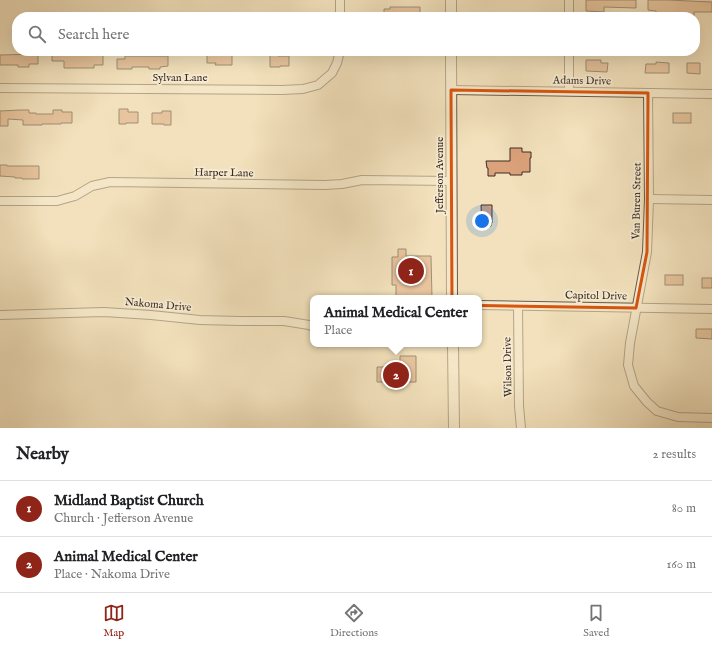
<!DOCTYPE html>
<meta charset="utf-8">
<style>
body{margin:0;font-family:"IM FELL English",serif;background:#f6f6f6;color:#202124}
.you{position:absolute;left:482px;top:221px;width:14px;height:14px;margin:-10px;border:3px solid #fff;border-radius:50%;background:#1a73e8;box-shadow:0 0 0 6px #1a73e833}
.badge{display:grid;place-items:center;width:26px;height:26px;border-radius:50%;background:#8f2418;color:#fff;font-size:13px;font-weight:700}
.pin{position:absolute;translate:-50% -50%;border:2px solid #fff;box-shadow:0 1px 4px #0006}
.popup{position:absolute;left:310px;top:295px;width:172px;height:52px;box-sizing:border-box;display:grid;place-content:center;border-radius:8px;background:#fff;filter:drop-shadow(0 1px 3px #0005);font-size:13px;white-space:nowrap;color:#757577}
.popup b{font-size:15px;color:#202124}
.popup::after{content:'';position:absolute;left:50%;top:100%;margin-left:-8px;border:8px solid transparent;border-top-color:#fff}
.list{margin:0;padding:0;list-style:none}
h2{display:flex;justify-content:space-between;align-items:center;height:52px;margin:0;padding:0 16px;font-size:17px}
h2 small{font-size:13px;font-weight:400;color:#757577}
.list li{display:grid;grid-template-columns:26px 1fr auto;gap:12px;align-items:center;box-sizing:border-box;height:56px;padding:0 16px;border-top:1px solid #e0e0e0}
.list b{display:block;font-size:15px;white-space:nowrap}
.list p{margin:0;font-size:13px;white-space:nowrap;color:#757577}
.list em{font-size:13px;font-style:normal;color:#757577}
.icon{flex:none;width:22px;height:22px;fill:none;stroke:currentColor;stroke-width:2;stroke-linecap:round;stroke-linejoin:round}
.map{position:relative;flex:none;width:712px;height:428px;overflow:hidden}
.search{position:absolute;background:#fff;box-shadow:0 4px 16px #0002;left:12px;right:12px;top:12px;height:44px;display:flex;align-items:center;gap:10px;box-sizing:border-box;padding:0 14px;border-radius:16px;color:#757577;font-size:15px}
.sheet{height:164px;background:#fff}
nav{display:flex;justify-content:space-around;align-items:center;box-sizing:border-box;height:56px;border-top:1px solid #e0e0e0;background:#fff;font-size:11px;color:#757577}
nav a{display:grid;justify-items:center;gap:2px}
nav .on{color:#8f2418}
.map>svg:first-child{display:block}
.building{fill:#dca27b;stroke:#3b2d24}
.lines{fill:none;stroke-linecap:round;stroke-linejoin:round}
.minor-casing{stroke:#695a4a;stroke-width:10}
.tertiary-casing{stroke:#695a4a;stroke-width:12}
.minor{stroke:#f7ecd3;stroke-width:8}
.tertiary{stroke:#f7ecd3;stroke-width:10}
.marked{fill:none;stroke:#d7550e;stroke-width:3;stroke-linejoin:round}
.labels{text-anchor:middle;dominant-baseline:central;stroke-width:3.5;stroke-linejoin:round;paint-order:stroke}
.street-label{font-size:11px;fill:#3b2d24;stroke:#f7ecd3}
</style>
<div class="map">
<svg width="712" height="428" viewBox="0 0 712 428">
<rect width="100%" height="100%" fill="#f2e1bc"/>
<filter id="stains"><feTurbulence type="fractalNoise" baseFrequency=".005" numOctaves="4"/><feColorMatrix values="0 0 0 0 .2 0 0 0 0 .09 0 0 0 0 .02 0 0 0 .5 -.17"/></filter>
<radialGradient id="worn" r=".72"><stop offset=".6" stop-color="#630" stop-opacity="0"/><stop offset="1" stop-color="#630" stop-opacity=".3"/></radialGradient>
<!-- building -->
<g class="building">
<path d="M 586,0 L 636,0 L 636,8 L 604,7 L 604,12 L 586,11 Z"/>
<path d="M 648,0 L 668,0 L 712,2 L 712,12 L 694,12 L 694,16 L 656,16 L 656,11 L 648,10 Z"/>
<path d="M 390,7 L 420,7 L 420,17 L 384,17 L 384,9 L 390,9 Z"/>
<path d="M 52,51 L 73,51 L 73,55 L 103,55 L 103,65 L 94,65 L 94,68 L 64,68 L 64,61 L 52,61 Z"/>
<path d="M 207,51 L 232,52 L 232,65 L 215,65 L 216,63 L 207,63 Z"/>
<path d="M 38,54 L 38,64 L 29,64 L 29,67 L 18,67 L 18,65 L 0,65 L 0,55 Z"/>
<path d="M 270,54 L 278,54 L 278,56 L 289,56 L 289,66 L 280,66 L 280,67 L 270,67 Z"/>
<path d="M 125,56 L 168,56 L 168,66 L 160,67 L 160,69 L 149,69 L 149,67 L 132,67 L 132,69 L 117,69 L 117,59 L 125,59 Z"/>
<path d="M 586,60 L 601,60 L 601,63 L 608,63 L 607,72 L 586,71 Z"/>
<path d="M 656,62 L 669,63 L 669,73 L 645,73 L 646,64 L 656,64 Z"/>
<path d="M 687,63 L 700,63 L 700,74 L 687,73 Z"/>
<path d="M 119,109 L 128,109 L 128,112 L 138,112 L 138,123 L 126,123 L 126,124 L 119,124 Z"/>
<path d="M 20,110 L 29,110 L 29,113 L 36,113 L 36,114 L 53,114 L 53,110 L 62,110 L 62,112 L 72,112 L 72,123 L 61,123 L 61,124 L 42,124 L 42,125 L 23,125 L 23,120 L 8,119 L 8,126 L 0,126 L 0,111 Z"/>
<path d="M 162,111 L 171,111 L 171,125 L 164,125 L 164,124 L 152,124 L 152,113 L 162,113 Z"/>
<rect x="673" y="113" width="18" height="10"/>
<path d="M 510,148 L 522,148 L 522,152 L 531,152 L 531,158 L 530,158 L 530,172 L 522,172 L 522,175 L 510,175 L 510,173 L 495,173 L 495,176 L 488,176 L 488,168 L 487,168 L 486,161 L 510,161 Z"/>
<path d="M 0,165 L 7,165 L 7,166 L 39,166 L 39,179 L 22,179 L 22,178 L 15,178 L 15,177 L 0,176 Z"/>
<path d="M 481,205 L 492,205 L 492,223 L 491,223 L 491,226 L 482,227 Z"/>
<path d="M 398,249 L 406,249 L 406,256 L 431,256 L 432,298 L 396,298 L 396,285 L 392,285 L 392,257 L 398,257 Z"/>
<rect x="665" y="275" width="18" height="10"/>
<rect x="702" y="278" width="10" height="10"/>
<path d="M 696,329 L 712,329 L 712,339 L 696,338 Z"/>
<path d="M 400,356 L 416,356 L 416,382 L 377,382 L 377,367 L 400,367 Z"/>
</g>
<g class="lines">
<defs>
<g id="minor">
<path d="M 340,0 L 340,17"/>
<path d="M 569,17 L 569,0"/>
<path d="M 0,88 L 282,90 L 303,89 L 318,85 L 332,73 L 337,63 L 340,51"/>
<path d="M 451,90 L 712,94"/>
<path d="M 569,91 L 569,51"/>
<path d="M 648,93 L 649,199 L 647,252 L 630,343 L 628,365 L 634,386 L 647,402 L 657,411 L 678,417 L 712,418"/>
<path d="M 649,199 L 712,200"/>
<path d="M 0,201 L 57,201 L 75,196 L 92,186 L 110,182 L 325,185 L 342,184 L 362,180 L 452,181"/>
<path d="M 479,305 L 712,309"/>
<path d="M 518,306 L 519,406 L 521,428"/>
<path d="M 0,315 L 104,312 L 151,315 L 200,320 L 240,321 L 284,321 L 309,325 L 313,327"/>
</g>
<g id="tertiary">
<path d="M 451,0 L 451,17"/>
<path d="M 451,51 L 452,298"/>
<path d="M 453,344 L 454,428"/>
</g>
</defs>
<!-- minor casing -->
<use href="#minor" class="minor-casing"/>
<!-- tertiary casing -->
<use href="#tertiary" class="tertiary-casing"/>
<!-- minor -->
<use href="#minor" class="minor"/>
<!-- tertiary -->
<use href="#tertiary" class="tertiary"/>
</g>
<!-- marked area -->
<path d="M0 0H712V428H0ZM 451,90 L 648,93 L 647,252 L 636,308 L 452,305 Z" fill="#f2e1bc" fill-opacity=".55" fill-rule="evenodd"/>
<path class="marked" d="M 451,90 L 648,93 L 647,252 L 636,308 L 452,305 Z"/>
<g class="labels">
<!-- street labels -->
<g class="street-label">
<text x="180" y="78">Sylvan Lane</text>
<text transform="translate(582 81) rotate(1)">Adams Drive</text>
<text transform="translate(224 173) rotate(1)">Harper Lane</text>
<text transform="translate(440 175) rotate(-90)">Jefferson Avenue</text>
<text transform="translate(637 201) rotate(-89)">Van Buren Street</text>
<text transform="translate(596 296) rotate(1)">Capitol Drive</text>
<text transform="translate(158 305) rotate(5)">Nakoma Drive</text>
<text transform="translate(508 367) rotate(-91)">Wilson Drive</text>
</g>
</g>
<rect width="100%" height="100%" filter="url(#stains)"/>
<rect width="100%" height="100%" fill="url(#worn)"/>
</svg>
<div class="you"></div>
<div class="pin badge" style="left:411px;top:271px">1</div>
<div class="pin badge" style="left:396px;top:375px">2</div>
<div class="popup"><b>Animal Medical Center</b>Place</div>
<div class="search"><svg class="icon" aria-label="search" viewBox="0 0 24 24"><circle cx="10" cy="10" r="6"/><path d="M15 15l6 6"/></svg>Search here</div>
</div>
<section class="sheet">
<h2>Nearby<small>2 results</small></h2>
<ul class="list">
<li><span class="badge">1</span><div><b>Midland Baptist Church</b><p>Church · Jefferson Avenue</p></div><em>80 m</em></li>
<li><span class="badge">2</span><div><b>Animal Medical Center</b><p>Place · Nakoma Drive</p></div><em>160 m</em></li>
</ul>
</section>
<nav>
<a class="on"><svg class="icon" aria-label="map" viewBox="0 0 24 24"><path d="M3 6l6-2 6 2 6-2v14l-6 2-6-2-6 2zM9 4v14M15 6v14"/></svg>Map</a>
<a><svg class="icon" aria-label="directions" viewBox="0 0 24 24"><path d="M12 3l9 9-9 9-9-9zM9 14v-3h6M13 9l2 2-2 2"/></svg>Directions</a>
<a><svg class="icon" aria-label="saved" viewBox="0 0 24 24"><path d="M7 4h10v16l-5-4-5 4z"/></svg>Saved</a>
</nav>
